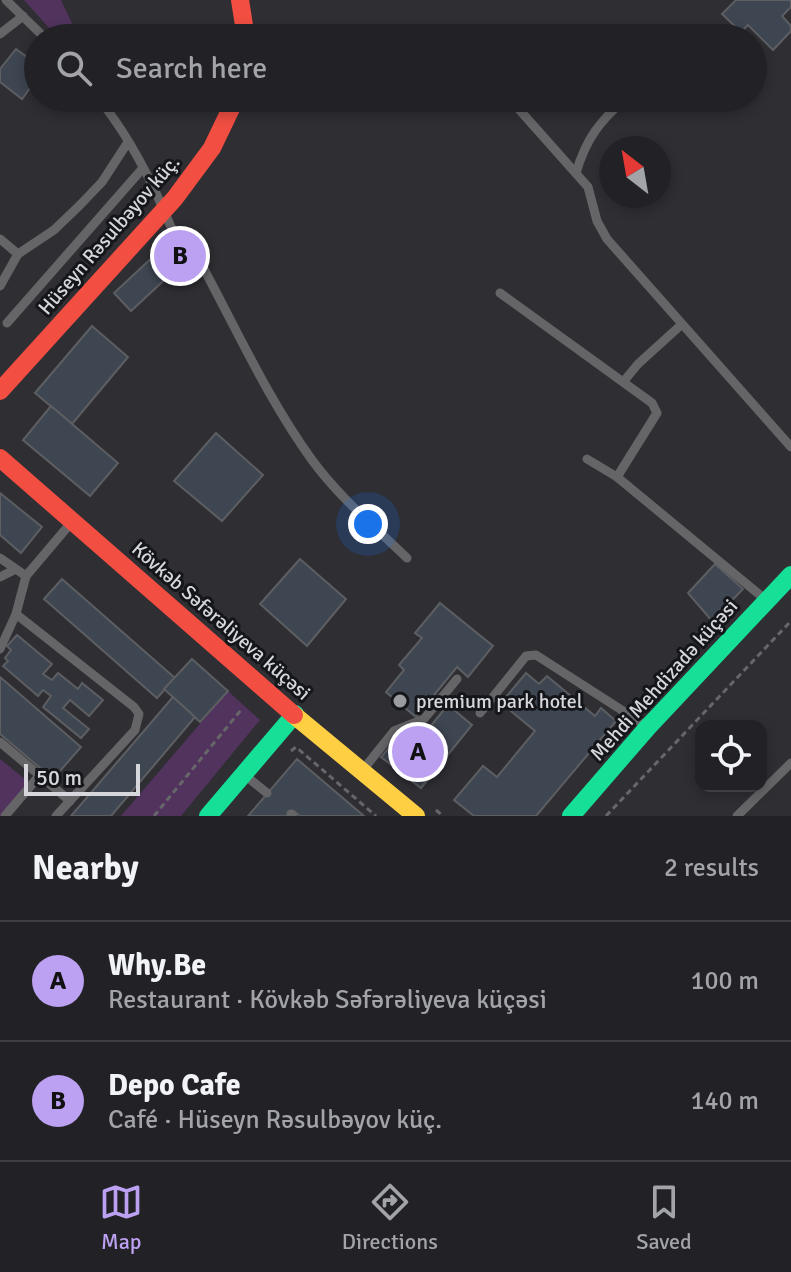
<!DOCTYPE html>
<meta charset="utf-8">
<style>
body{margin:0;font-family:Signika,sans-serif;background:#2a2a2e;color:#f1f3f6}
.controls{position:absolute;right:24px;bottom:24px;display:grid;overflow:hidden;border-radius:16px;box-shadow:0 4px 12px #0003}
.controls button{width:72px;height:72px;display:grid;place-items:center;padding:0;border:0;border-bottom:2px solid #3f3f43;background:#222226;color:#f1f3f6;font:40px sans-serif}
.compass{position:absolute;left:599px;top:136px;width:72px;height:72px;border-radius:50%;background:#222226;box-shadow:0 4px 12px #0003;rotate:329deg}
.scale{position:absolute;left:24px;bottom:20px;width:116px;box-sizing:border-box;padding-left:8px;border:4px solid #d6d7dd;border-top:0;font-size:22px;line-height:28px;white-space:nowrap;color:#d6d7dd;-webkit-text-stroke:6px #15161a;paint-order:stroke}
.you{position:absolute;left:368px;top:524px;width:28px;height:28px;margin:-20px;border:6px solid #fff;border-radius:50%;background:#1a73e8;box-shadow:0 0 0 12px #1a73e833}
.badge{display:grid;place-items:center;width:52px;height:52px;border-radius:50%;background:#bca0f2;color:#111;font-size:26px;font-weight:700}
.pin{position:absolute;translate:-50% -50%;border:4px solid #fff;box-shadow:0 2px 8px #0006}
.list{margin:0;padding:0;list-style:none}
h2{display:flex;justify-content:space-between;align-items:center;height:104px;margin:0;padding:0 32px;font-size:34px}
h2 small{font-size:26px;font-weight:400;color:#a2a4a7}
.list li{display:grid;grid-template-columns:52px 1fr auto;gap:24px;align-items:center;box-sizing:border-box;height:120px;padding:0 32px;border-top:2px solid #3f3f43}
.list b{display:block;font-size:30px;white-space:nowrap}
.list p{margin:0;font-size:26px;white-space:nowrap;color:#a2a4a7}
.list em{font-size:26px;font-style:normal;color:#a2a4a7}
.icon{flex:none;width:44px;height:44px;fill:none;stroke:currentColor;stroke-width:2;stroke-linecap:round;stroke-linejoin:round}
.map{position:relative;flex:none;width:791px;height:816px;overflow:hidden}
.search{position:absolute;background:#222226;box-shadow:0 4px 12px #0003;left:24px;right:24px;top:24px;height:88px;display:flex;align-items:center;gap:20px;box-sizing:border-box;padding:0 28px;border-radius:44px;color:#a2a4a7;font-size:30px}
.sheet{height:344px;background:#222226}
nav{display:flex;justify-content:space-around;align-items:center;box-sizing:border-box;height:112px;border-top:2px solid #3f3f43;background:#222226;font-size:22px;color:#a2a4a7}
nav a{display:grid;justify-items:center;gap:4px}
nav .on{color:#bca0f2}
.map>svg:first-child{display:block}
.green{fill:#51335d}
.building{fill:#3e4651;stroke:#5d5e62;stroke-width:2}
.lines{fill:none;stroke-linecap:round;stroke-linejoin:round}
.path{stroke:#676769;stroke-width:3;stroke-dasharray:6 4;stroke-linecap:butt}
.lane{stroke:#656568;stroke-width:9}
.fast{stroke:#16e098;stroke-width:18}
.slow{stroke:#ffcf43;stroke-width:18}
.jam{stroke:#f24e42;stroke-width:18}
.poi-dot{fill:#9b9ca2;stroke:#15161a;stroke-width:3}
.labels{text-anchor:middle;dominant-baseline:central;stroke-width:6;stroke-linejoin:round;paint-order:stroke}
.street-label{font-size:20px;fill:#d6d7dd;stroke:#15161a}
.poi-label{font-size:20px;fill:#d6d7dd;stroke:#15161a;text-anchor:start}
</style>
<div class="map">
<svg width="791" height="816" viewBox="0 0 791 816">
<rect width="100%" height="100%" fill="#2e2e33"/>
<!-- green -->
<g class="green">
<path d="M 24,0 L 61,0 L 79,38 L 58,38 Z"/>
<path d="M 228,691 L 260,720 L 181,816 L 121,816 Z"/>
<path d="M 0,759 L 31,784 L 4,816 L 0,816 Z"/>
</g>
<!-- building -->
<g class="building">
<path d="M 736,0 L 791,0 L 791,7 L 782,16 L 791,26 L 791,31 L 773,50 L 748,25 L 741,32 L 722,14 Z"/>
<path d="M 16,49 L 38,65 L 38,77 L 22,99 L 0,82 L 0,69 Z"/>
<path d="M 157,253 L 174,271 L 131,311 L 114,293 Z"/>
<path d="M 92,326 L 128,357 L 72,424 L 35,393 Z"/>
<path d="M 51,406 L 118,463 L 90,496 L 23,440 Z"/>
<path d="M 216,433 L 263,475 L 222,521 L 174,481 Z"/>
<path d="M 0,493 L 42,527 L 21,553 L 0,535 Z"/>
<path d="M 300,559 L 346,599 L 307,646 L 260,604 Z"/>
<path d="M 715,564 L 743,589 L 712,621 L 688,593 Z"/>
<path d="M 62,579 L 175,678 L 157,698 L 44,599 Z"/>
<path d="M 440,603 L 493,646 L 468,677 L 457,667 L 416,717 L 386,692 L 404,670 L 399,665 L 422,638 L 415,633 Z"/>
<path d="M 17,635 L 52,664 L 43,674 L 52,680 L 58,673 L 78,689 L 82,683 L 103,700 L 89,716 L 70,700 L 63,708 L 89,729 L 81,738 L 43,707 L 51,696 L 43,690 L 38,696 L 3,666 L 8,661 L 5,658 L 11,650 L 7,646 Z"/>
<path d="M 192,659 L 228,691 L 200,722 L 164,689 Z"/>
<path d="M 526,673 L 539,684 L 547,676 L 595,716 L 601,708 L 616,721 L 536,816 L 474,816 L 454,800 L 483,766 L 497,777 L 535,731 L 501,703 Z"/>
<path d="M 0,677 L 81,747 L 53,779 L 0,734 Z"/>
<path d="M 173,697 L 195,717 L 111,816 L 71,816 Z"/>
<path d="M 448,705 L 472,725 L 421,788 L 381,757 L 400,735 L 414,746 Z"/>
<path d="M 297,759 L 364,816 L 300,816 L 294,811 L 289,816 L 248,816 Z"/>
</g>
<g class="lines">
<!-- path -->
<g class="path">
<path d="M 291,751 L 296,747 L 376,816"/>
<path d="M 436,810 L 443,816"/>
<path d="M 154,816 L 241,710"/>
<path d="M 606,816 L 791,621"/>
</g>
<!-- lane -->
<g class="lane">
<path d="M 6,0 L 45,38"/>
<path d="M 0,34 L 23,16"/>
<path d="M 454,36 L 455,38"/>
<path d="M 98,98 C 141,150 167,216 192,278"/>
<path d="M 509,98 L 588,187 L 597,221 L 607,239 L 791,447"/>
<path d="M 576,173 C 586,139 599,122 626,98"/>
<path d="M 175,237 L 188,243 L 197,256 C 234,324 267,398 312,460 C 339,497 375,527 407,558"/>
<path d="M 0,239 L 18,254"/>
<path d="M 0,286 L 18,254 L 54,230 L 80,205 L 102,182 L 128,142"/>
<path d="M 500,293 L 652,403 L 657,413 L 617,477"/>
<path d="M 7,323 L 143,168"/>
<path d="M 624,381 L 638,364 L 681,325"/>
<path d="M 587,459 L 617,477 L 766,600"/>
<path d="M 0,558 L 26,576"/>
<path d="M 0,577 L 14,570"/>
<path d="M 16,614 L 134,707 L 139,714 L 135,730 L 56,816"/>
<path d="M 0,649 L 16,614 L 26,576 L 70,524"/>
<path d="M 480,713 L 526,656 L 536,655 L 648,727"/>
<path d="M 0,742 L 70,801"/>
<path d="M 362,771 L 394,731 L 424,719 L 457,679"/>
<path d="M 246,776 L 267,793"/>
<path d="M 291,814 L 293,816"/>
<path d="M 5,816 L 39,776"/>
<path d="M 737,816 L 791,763"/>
</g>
<!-- fast -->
<g class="fast">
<path d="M 208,816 L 295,714"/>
<path d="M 571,816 L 648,727 L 791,575"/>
</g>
<!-- slow -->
<path class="slow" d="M 294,715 L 416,816"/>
<!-- jam -->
<g class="jam">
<path d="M 240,0 L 246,38"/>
<path d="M 0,391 L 175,198 L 212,148 L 236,98"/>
<path d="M 0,458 L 294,715"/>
</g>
</g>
<!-- markers -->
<circle class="poi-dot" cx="400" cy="701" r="8"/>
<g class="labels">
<!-- street labels -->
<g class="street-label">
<text transform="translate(109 235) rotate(-49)">Hüseyn Rəsulbəyov küç.</text>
<text transform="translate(221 621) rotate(41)">Kövkəb Səfərəliyeva küçəsi</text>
<text transform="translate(664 680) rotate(-48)">Mehdi Mehdizadə küçəsi</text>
</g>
<!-- poi labels -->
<g class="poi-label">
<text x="416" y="701">premium park hotel</text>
</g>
</g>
</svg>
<div class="controls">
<button><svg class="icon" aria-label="locate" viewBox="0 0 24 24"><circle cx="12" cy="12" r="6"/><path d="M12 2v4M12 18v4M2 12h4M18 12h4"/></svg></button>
</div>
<svg class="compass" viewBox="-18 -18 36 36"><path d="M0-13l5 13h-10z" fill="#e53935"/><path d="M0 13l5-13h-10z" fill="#a2a4a7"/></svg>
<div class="scale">50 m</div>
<div class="you"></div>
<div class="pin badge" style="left:418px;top:752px">A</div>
<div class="pin badge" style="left:180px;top:256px">B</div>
<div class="search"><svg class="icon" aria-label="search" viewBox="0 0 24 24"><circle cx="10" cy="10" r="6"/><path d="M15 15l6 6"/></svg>Search here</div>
</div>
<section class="sheet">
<h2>Nearby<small>2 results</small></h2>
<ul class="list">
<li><span class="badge">A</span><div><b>Why.Be</b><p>Restaurant · Kövkəb Səfərəliyeva küçəsi</p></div><em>100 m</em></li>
<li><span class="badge">B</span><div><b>Depo Cafe</b><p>Café · Hüseyn Rəsulbəyov küç.</p></div><em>140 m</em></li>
</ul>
</section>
<nav>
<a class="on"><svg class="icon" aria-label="map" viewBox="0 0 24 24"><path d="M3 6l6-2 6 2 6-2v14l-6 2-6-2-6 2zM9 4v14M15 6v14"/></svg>Map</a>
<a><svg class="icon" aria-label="directions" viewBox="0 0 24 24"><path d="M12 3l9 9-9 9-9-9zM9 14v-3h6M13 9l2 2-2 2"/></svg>Directions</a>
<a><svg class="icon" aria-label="saved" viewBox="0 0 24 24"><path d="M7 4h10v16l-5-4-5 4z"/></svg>Saved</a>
</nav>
